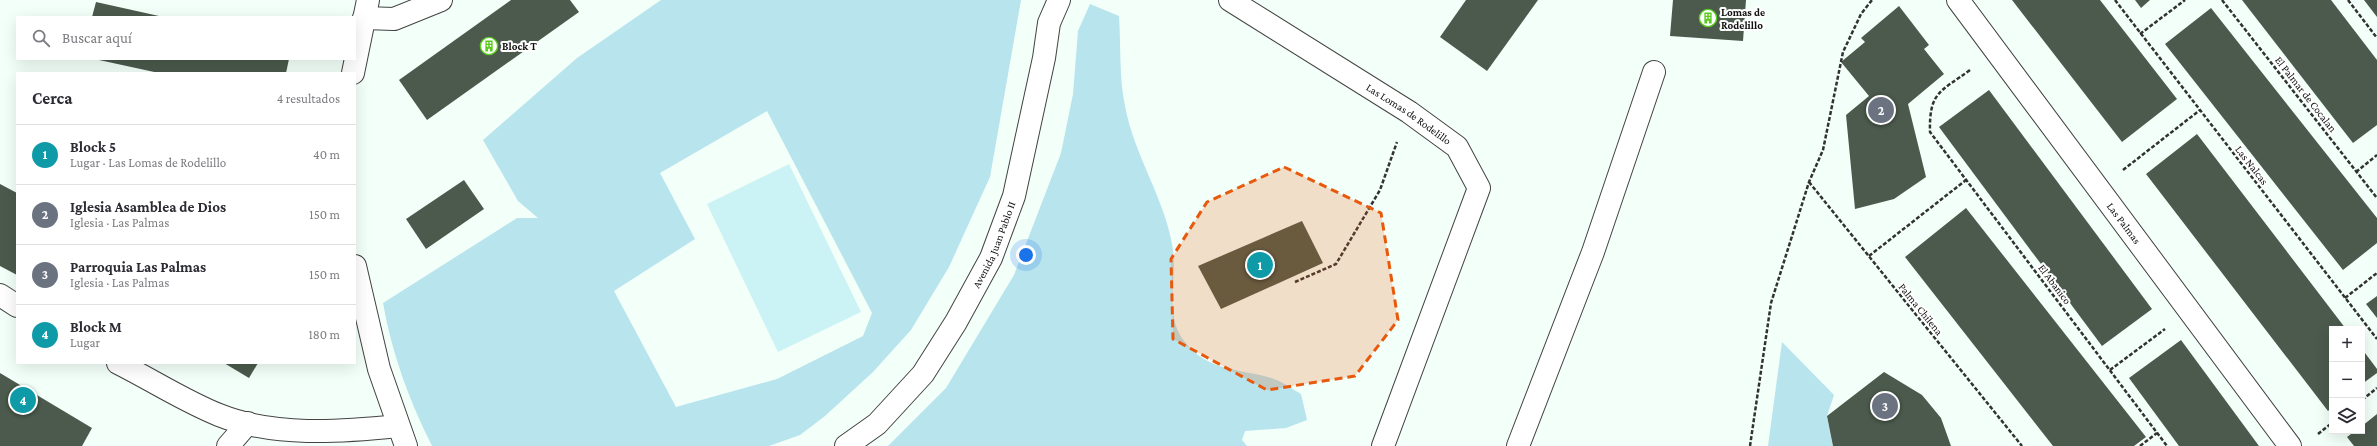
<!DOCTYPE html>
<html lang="es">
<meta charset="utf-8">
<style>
body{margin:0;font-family:"Crimson Pro",serif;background:#f2f2f3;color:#2b2b33}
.controls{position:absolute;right:12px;bottom:12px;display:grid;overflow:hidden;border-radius:0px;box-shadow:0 4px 16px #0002}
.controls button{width:36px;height:36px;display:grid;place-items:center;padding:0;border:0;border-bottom:1px solid #e1e1e2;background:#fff;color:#2b2b33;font:20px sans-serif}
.you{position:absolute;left:1026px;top:255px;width:14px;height:14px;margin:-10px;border:3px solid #fff;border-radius:50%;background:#1a73e8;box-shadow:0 0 0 6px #1a73e833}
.badge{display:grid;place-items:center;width:26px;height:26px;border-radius:50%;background:#1a73e8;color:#fff;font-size:13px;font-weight:700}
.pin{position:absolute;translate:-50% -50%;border:2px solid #fff;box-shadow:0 1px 4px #0006}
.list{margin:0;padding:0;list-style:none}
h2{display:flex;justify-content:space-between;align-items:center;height:52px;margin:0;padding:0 16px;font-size:17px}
h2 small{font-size:13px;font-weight:400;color:#7c7c81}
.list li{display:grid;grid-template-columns:26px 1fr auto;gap:12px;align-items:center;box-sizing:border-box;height:60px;padding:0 16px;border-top:1px solid #e1e1e2}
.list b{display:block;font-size:15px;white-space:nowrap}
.list p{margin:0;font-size:13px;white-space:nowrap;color:#7c7c81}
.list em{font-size:13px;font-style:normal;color:#7c7c81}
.icon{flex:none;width:22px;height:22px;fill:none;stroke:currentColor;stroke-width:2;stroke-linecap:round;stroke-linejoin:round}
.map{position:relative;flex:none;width:2377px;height:446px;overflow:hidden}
.search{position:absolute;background:#fff;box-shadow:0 4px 16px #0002;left:16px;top:16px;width:340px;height:44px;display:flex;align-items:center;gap:10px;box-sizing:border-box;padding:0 14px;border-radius:0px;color:#7c7c81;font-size:15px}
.panel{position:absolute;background:#fff;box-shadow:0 4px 16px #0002;left:16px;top:72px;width:340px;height:292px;border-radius:0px}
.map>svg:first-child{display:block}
.green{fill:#b8e4ed;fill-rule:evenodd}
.pitch{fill:#cbf2f4}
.building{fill:#4b5a4c}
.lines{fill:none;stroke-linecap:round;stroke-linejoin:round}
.minor-casing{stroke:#434343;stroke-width:24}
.path{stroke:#323232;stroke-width:2.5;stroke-dasharray:4 2;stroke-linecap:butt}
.minor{stroke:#fff;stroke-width:22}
.marked{fill:#e8590c;fill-opacity:0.2;stroke:#e8590c;stroke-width:3;stroke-dasharray:8 5;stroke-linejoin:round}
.labels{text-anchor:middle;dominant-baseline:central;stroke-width:4;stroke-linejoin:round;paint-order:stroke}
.poi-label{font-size:11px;font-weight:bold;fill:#101010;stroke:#fff;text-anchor:start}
.street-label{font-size:11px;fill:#101010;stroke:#fff}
</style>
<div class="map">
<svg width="2377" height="446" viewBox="0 0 2377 446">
<rect width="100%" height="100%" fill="#f3fff9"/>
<!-- green -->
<g class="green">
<path d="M 661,0 L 1021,0 L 990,177 L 949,267 L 911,330 L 873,372 L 825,416 L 800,435 L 769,446 L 432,446 C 409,400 392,354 383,303 L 517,218 L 538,218 L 518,201 L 483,140 L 577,58 ZM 767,111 L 872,313 L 863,336 L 777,379 L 676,407 L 614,291 L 695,239 L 660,173 Z"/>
<path d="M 1090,4 L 1119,16 C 1121,45 1119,78 1125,106 C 1134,156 1166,200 1173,250 C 1177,280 1164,315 1184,341 C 1209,373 1241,368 1274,379 C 1283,382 1292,389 1301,394 L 1307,420 L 1286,428 L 1245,431 L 1242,440 L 1247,446 L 888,446 L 946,388 L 1014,275 L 1061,153 L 1073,94 L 1078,31 Z"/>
<path d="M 1782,342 L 1834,395 L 1827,416 L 1833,446 L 1768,446 Z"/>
</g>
<!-- pitch -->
<path class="pitch" d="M 789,164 L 861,312 L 778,352 L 707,204 Z"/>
<!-- building -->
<g class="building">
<path d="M 511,0 L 570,0 L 579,12 L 427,120 L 399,80 Z"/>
<path d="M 1466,0 L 1538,0 L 1487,71 L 1440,37 Z"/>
<path d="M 1673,0 L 1746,0 L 1743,41 L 1670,36 Z"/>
<path d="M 2012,0 L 2100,0 L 2177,99 L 2122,142 Z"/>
<path d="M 2135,0 L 2150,0 L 2141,8 Z"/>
<path d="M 2242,0 L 2331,0 L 2377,60 L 2377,125 L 2353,143 Z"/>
<path d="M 2364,0 L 2377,0 L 2377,17 Z"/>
<path d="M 96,2 L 159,16 L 159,17 L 92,17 Z"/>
<path d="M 1899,6 L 1929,45 L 1924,49 L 1944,74 L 1908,104 L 1926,177 L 1894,199 L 1855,209 L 1846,115 L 1869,96 L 1841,62 L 1865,42 L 1861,38 Z"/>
<path d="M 2211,8 L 2377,218 L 2377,243 L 2343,270 L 2165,44 Z"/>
<path d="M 289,59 L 286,73 L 159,73 L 99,60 Z"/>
<path d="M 1989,90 L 2152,309 L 2102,346 L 1939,127 Z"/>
<path d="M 2197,134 L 2346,329 L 2332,329 L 2332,407 L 2328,411 L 2146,174 Z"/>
<path d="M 464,180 L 484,209 L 426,249 L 406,219 Z"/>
<path d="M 0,184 L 17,193 L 17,275 L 0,266 Z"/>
<path d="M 1966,208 L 2146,437 L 2134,446 L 2053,446 L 1905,257 Z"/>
<path d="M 1302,221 L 1323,263 L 1221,309 L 1198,266 Z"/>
<path d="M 2377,296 L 2377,318 L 2366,304 Z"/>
<path d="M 2181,340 L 2259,446 L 2179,446 L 2129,378 Z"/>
<path d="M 2362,349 L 2377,369 L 2377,373 L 2362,384 Z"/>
<path d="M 224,363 L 258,363 L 249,378 Z"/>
<path d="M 1884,372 L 1922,395 L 1941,418 L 1951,446 L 1833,446 L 1827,416 Z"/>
<path d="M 0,373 L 92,428 L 82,446 L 0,446 Z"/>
<path d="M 2377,414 L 2377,446 L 2354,446 L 2347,437 L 2355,431 L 2362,431 L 2362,426 Z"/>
</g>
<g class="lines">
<defs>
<g id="minor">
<path id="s1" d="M 1230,0 L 1409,112 L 1457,147 L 1479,188 L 1383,446"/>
<path id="s2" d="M 1958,0 L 2290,446"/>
<path d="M 364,18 L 394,19 L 441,0"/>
<path d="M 353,73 L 368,0"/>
<path d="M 355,266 L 379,369 L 406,446"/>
<path d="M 0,295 L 17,306"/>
<path d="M 118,363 C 152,380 184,401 219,415 C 274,437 340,432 398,426"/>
<path d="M 228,446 L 248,423"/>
<path id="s3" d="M 846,446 L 877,424 L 923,374 L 956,322 L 991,258 L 1014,196 L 1044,58 L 1049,23 L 1059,0"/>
<path d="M 1518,446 L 1593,252 L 1654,72"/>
</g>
</defs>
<!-- minor casing -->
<use href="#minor" class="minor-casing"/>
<!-- path -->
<g class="path">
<path d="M 2115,0 L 2377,339"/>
<path d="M 2222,0 L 2377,198"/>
<path d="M 2348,0 L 2377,38"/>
<path d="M 2140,34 L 2185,0"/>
<path d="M 1970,70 C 1940,92 1929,92 1930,132 L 2167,446"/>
<path d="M 2123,170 L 2200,110"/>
<path d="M 2356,172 L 2377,155"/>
<path d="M 1809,182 L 2022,446"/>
<path d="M 1869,256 L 1966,180"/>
<path d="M 1295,282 L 1336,264 L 1380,190 L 1397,142"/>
<path d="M 2345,298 L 2377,273"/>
<path d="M 2110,370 L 2165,329"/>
<path d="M 2362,400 L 2377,388"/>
<path d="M 2318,434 L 2332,423"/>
<path d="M 1750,446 L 1771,303 L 1809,182 L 1823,150 L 1843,52 L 1861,14 L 1872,0"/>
<path d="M 2140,446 L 2157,433"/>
</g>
<!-- minor -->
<use href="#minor" class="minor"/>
</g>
<!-- marked area -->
<path class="marked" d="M 1284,167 L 1381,213 L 1398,320 L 1355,376 L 1267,390 L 1173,339 L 1171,259 L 1207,202 Z"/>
<!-- icons -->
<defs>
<symbol id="building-ring" viewBox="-11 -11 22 22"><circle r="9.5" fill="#fff" stroke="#59cb1c" stroke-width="1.5"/><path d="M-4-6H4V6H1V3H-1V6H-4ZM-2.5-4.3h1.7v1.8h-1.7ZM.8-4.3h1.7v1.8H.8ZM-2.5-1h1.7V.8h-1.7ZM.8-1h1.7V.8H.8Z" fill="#59cb1c"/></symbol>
</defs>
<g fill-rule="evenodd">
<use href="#building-ring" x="1698" y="8" width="20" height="20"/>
<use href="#building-ring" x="479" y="36" width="20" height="20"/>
</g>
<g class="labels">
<!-- poi labels -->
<g class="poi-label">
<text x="1721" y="12">Lomas de<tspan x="1721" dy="13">Rodelillo</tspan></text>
<text x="502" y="46">Block T</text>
</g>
<!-- street labels -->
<g class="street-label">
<text transform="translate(2306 94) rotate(52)">El Palmar de Cocalan</text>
<text stroke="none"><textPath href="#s1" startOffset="212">Las Lomas de Rodelillo</textPath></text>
<text transform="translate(2252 165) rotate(52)">Las Nalcas</text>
<text stroke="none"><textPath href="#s2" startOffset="278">Las Palmas</textPath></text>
<text stroke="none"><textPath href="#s3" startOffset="254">Avenida Juan Pablo II</textPath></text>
<text transform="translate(2055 284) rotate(53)">El Abanico</text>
<text transform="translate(1921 309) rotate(51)">Palma Chilena</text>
</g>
</g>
</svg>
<div class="controls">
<button>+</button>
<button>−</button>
<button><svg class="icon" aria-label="layers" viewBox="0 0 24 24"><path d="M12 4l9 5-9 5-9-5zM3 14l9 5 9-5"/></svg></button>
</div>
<div class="you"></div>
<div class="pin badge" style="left:1260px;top:265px;background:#0f9aa8">1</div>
<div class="pin badge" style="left:1881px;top:110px;background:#6b7280">2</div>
<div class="pin badge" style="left:1885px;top:406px;background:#6b7280">3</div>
<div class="pin badge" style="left:23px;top:400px;background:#0f9aa8">4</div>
<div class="search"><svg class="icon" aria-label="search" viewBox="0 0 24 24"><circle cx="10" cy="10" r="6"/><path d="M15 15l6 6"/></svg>Buscar aquí</div>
<section class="panel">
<h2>Cerca<small>4 resultados</small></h2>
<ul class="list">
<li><span class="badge" style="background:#0f9aa8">1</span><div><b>Block 5</b><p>Lugar · Las Lomas de Rodelillo</p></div><em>40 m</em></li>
<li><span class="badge" style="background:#6b7280">2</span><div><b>Iglesia Asamblea de Dios</b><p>Iglesia · Las Palmas</p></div><em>150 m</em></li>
<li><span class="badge" style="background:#6b7280">3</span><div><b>Parroquia Las Palmas</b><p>Iglesia · Las Palmas</p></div><em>150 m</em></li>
<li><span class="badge" style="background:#0f9aa8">4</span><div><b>Block M</b><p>Lugar</p></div><em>180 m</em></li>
</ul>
</section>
</div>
